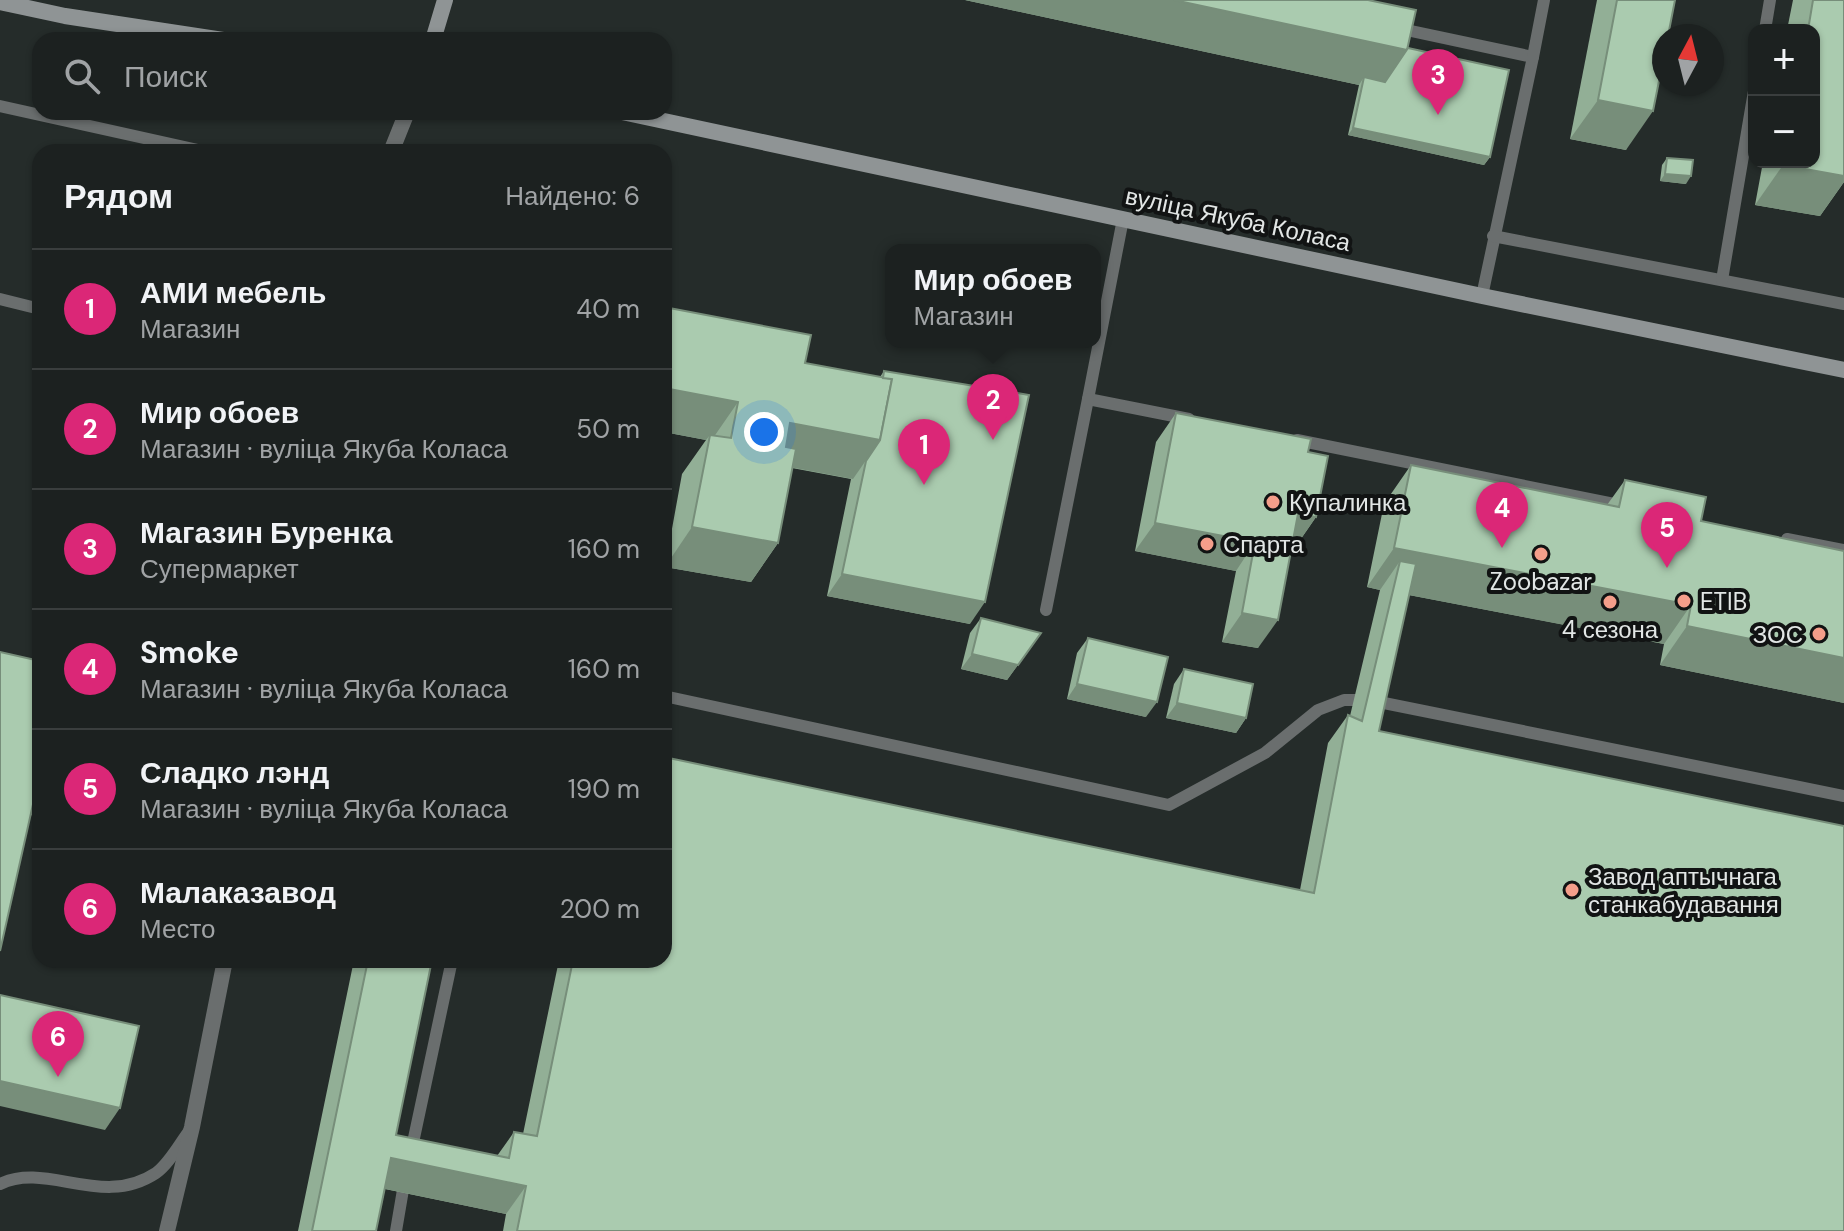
<!DOCTYPE html>
<html lang="ru">
<meta charset="utf-8">
<style>
body{margin:0;font-family:"DM Sans",sans-serif;background:#252929;color:#f1f3f6}
.controls{position:absolute;right:24px;top:24px;display:grid;overflow:hidden;border-radius:16px;box-shadow:0 2px 6px #0004}
.controls button{width:72px;height:72px;display:grid;place-items:center;padding:0;border:0;border-bottom:2px solid #3a3e3e;background:#1c2120;color:#f1f3f6;font:40px sans-serif}
.compass{position:absolute;left:1652px;top:24px;width:72px;height:72px;border-radius:50%;background:#1c2120;box-shadow:0 2px 6px #0004;rotate:7deg}
.you{position:absolute;left:764px;top:432px;width:28px;height:28px;margin:-20px;border:6px solid #fff;border-radius:50%;background:#1a73e8;box-shadow:0 0 0 12px #1a73e833}
.badge{display:grid;place-items:center;width:52px;height:52px;border-radius:50%;background:#db2777;color:#fff;font-size:26px;font-weight:700}
.pin{position:absolute;translate:-50% -66px;filter:drop-shadow(0 2px 4px #0008)}
.pin::after{content:'';position:absolute;top:42px;width:28px;height:24px;background:inherit;clip-path:polygon(0 0,100% 0,50% 100%)}
.popup{position:absolute;left:885px;top:244px;width:216px;height:104px;box-sizing:border-box;display:grid;place-content:center;border-radius:16px;background:#1c2120;filter:drop-shadow(0 2px 6px #0005);font-size:26px;white-space:nowrap;color:#a0a3a5}
.popup b{font-size:30px;color:#f1f3f6}
.popup::after{content:'';position:absolute;left:50%;top:100%;margin-left:-16px;border:16px solid transparent;border-top-color:#1c2120}
.list{margin:0;padding:0;list-style:none}
h2{display:flex;justify-content:space-between;align-items:center;height:104px;margin:0;padding:0 32px;font-size:34px}
h2 small{font-size:26px;font-weight:400;color:#a0a3a5}
.list li{display:grid;grid-template-columns:52px 1fr auto;gap:24px;align-items:center;box-sizing:border-box;height:120px;padding:0 32px;border-top:2px solid #3a3e3e}
.list b{display:block;font-size:30px;white-space:nowrap}
.list p{margin:0;font-size:26px;white-space:nowrap;color:#a0a3a5}
.list em{font-size:26px;font-style:normal;color:#a0a3a5}
.icon{flex:none;width:44px;height:44px;fill:none;stroke:currentColor;stroke-width:2;stroke-linecap:round;stroke-linejoin:round}
.map{position:relative;flex:none;width:1844px;height:1231px;overflow:hidden}
.search{position:absolute;background:#1c2120;box-shadow:0 2px 6px #0004;left:32px;top:32px;width:640px;height:88px;display:flex;align-items:center;gap:20px;box-sizing:border-box;padding:0 28px;border-radius:24px;color:#a0a3a5;font-size:30px}
.panel{position:absolute;background:#1c2120;box-shadow:0 2px 6px #0004;left:32px;top:144px;width:640px;height:824px;border-radius:24px}
.map>svg:first-child{display:block}
.lines{fill:none;stroke-linecap:round;stroke-linejoin:round}
.service{stroke:#6a6e6e;stroke-width:12}
.minor{stroke:#6a6e6e;stroke-width:16}
.secondary{stroke:#8f9495;stroke-width:16}
.wall{fill:#92af96}
.shaded-wall{fill:#778e7a}
.building{fill:#aacbaf;stroke:#778e7a;stroke-width:2}
.poi-dot{fill:#f49e8a;stroke:#111313;stroke-width:3}
.labels{text-anchor:middle;dominant-baseline:central;stroke-width:8;stroke-linejoin:round;paint-order:stroke}
.street-label{font-size:24px;fill:#e2e6e5;stroke:#111313}
.poi-label{font-size:24px;fill:#e2e6e5;stroke:#111313;text-anchor:start}
</style>
<div class="map">
<svg width="1844" height="1231" viewBox="0 0 1844 1231">
<rect width="100%" height="100%" fill="#252c2a"/>
<g class="lines">
<!-- service -->
<g class="service">
<path d="M 1397,28 L 1533,57 L 1482,296"/>
<path d="M 1765,30 L 1770,0"/>
<path d="M 1533,57 L 1544,0"/>
<path d="M 0,106 L 207,152"/>
<path d="M 1123,219 L 1088,399 L 1189,419"/>
<path d="M 1493,236 L 1844,304"/>
<path d="M 1722,280 L 1754,91"/>
<path d="M 0,299 L 40,309"/>
<path d="M 1297,440 L 1624,506"/>
<path d="M 1787,539 L 1844,550"/>
<path d="M 1046,610 L 1088,399"/>
<path d="M 664,696 L 1169,805 L 1265,753 L 1318,710 L 1344,700 L 1369,700 L 1844,796"/>
<path d="M 411,1152 L 452,960"/>
<path d="M 0,1184 C 47,1161 102,1209 156,1173 C 169,1164 180,1143 190,1130"/>
<path d="M 396,1231 L 405,1178"/>
</g>
<!-- minor -->
<g class="minor">
<path d="M 391,152 L 407,112"/>
<path d="M 167,1231 L 192,1127 L 225,960"/>
</g>
<!-- secondary -->
<g class="secondary">
<path d="M 0,2 L 65,16 L 223,40"/>
<path d="M 433,40 L 445,0"/>
<path d="M 622,112 L 1482,296 L 1844,370"/>
</g>
</g>
<!-- wall -->
<g class="wall">
<path d="M 965,0 L 1368,0 L 1408,48 L 1490,157 L 1484,165 L 1348,135 L 1359,85 Z"/>
<path d="M 1597,0 L 1675,0 L 1626,150 L 1570,139 Z"/>
<path d="M 1793,0 L 1844,0 L 1844,182 L 1820,216 L 1755,205 L 1763,162 L 1814,162 L 1814,30 L 1787,30 Z"/>
<path d="M 1667,158 L 1686,184 L 1660,181 L 1662,165 Z"/>
<path d="M 664,307 L 805,363 L 880,377 L 884,371 L 970,624 L 827,596 L 851,479 L 792,468 L 778,543 L 751,582 L 665,567 L 682,474 L 706,440 L 664,432 Z"/>
<path d="M 1176,413 L 1308,452 L 1316,517 L 1296,546 L 1292,545 L 1258,648 L 1222,642 L 1236,571 L 1135,551 L 1156,442 Z"/>
<path d="M 1411,465 L 1607,505 L 1625,480 L 1701,521 L 1844,551 L 1844,703 L 1660,665 L 1664,644 L 1409,595 L 1379,731 L 1844,1231 L 503,1231 L 506,1214 L 385,1189 L 376,1231 L 298,1231 L 354,960 L 432,960 L 396,1135 L 497,1156 L 514,1132 L 523,1134 L 559,960 L 664,960 L 1300,890 L 1328,743 L 1348,715 L 1350,716 L 1380,590 L 1367,587 L 1384,504 Z"/>
<path d="M 981,618 L 1041,633 L 1007,680 L 961,669 L 970,633 Z"/>
<path d="M 1088,638 L 1146,717 L 1067,699 L 1077,653 Z"/>
<path d="M 1184,669 L 1246,718 L 1236,733 L 1166,718 L 1174,684 Z"/>
</g>
<!-- shaded-wall -->
<g class="shaded-wall">
<path d="M 965,0 L 1174,0 L 1407,50 L 1380,90 L 1364,77 L 1359,85 Z"/>
<path d="M 1598,100 L 1653,111 L 1626,150 L 1570,139 Z"/>
<path d="M 1353,128 L 1490,157 L 1484,165 L 1348,135 Z"/>
<path d="M 1783,165 L 1844,176 L 1844,182 L 1820,216 L 1755,205 Z"/>
<path d="M 1665,174 L 1691,176 L 1686,184 L 1660,181 Z"/>
<path d="M 664,388 L 738,402 L 711,441 L 710,435 L 706,440 L 664,432 Z"/>
<path d="M 790,423 L 880,440 L 853,479 L 763,462 Z"/>
<path d="M 1298,514 L 1316,517 L 1296,546 L 1278,542 Z"/>
<path d="M 1155,523 L 1255,542 L 1236,571 L 1135,551 Z"/>
<path d="M 692,527 L 778,543 L 751,582 L 665,567 Z"/>
<path d="M 1394,548 L 1691,605 L 1664,644 L 1393,592 L 1400,561 L 1380,590 L 1367,587 Z"/>
<path d="M 842,574 L 985,602 L 970,624 L 827,596 Z"/>
<path d="M 1242,613 L 1278,620 L 1258,648 L 1222,642 Z"/>
<path d="M 1687,626 L 1844,658 L 1844,703 L 1660,665 Z"/>
<path d="M 972,654 L 1018,665 L 1007,680 L 961,669 Z"/>
<path d="M 1077,684 L 1157,702 L 1146,717 L 1067,699 Z"/>
<path d="M 1177,703 L 1246,718 L 1236,733 L 1166,718 Z"/>
<path d="M 36,791 L 40,792 L 40,817 L 20,813 Z"/>
<path d="M 0,1081 L 120,1108 L 105,1130 L 0,1106 Z"/>
<path d="M 391,1158 L 526,1186 L 506,1214 L 371,1186 Z"/>
</g>
<!-- building -->
<g class="building">
<path d="M 1174,0 L 1368,0 L 1416,10 L 1407,50 Z"/>
<path d="M 1617,0 L 1675,0 L 1668,36 L 1664,36 L 1664,56 L 1653,111 L 1598,100 Z"/>
<path d="M 1813,0 L 1844,0 L 1844,176 L 1783,165 L 1783,162 L 1814,162 L 1814,30 L 1808,30 Z"/>
<path d="M 1408,48 L 1509,70 L 1490,157 L 1353,128 L 1364,77 L 1385,82 Z"/>
<path d="M 1667,158 L 1693,160 L 1691,176 L 1665,174 Z"/>
<path d="M 664,307 L 811,335 L 805,363 L 892,379 L 880,440 L 790,423 L 786,447 L 796,449 L 778,543 L 692,527 L 710,435 L 731,438 L 738,402 L 664,388 Z"/>
<path d="M 884,371 L 1029,395 L 985,602 L 842,574 L 866,461 L 880,440 L 892,379 L 883,378 Z"/>
<path d="M 1176,413 L 1311,439 L 1308,452 L 1328,456 L 1316,517 L 1298,514 L 1278,620 L 1242,613 L 1255,542 L 1155,523 Z"/>
<path d="M 1411,465 L 1619,507 L 1625,480 L 1706,497 L 1701,521 L 1844,551 L 1844,658 L 1687,626 L 1691,605 L 1394,548 Z"/>
<path d="M 1400,561 L 1416,564 L 1379,731 L 1844,826 L 1844,1231 L 517,1231 L 526,1186 L 391,1158 L 376,1231 L 312,1231 L 368,960 L 432,960 L 396,1135 L 509,1158 L 514,1132 L 537,1136 L 573,960 L 664,960 L 664,757 L 1314,893 L 1348,715 L 1362,721 Z"/>
<path d="M 981,618 L 1041,633 L 1018,665 L 972,654 Z"/>
<path d="M 1088,638 L 1168,657 L 1157,702 L 1077,684 Z"/>
<path d="M 0,652 L 40,661 L 40,792 L 36,791 L 0,951 Z"/>
<path d="M 1184,669 L 1253,684 L 1246,718 L 1177,703 Z"/>
<path d="M 0,995 L 139,1026 L 120,1108 L 0,1081 Z"/>
</g>
<!-- markers -->
<g class="poi-dot">
<circle cx="1273" cy="502" r="8"/>
<circle cx="1207" cy="544" r="8"/>
<circle cx="1541" cy="554" r="8"/>
<circle cx="1684" cy="601" r="8"/>
<circle cx="1610" cy="602" r="8"/>
<circle cx="1819" cy="634" r="8"/>
<circle cx="1572" cy="890" r="8"/>
</g>
<g class="labels">
<!-- street labels -->
<g class="street-label">
<text transform="translate(1238 219) rotate(12)">вуліца Якуба Коласа</text>
</g>
<!-- poi labels -->
<g class="poi-label">
<text x="1289" y="502">Купалинка</text>
<text x="1223" y="544">Спарта</text>
<text x="1541" y="581" text-anchor="middle">Zoobazar</text>
<text x="1700" y="601">ETIB</text>
<text x="1610" y="629" text-anchor="middle">4 сезона</text>
<text x="1803" y="634" text-anchor="end">ЗОС</text>
<text x="1588" y="876">Завод аптычнага<tspan x="1588" dy="28">станкабудавання</tspan></text>
</g>
</g>
</svg>
<div class="controls">
<button>+</button>
<button>−</button>
</div>
<svg class="compass" viewBox="-18 -18 36 36"><path d="M0-13l5 13h-10z" fill="#e53935"/><path d="M0 13l5-13h-10z" fill="#a0a3a5"/></svg>
<div class="you"></div>
<div class="pin badge" style="left:924px;top:485px">1</div>
<div class="pin badge" style="left:993px;top:440px">2</div>
<div class="popup"><b>Мир обоев</b>Магазин</div>
<div class="pin badge" style="left:1438px;top:115px">3</div>
<div class="pin badge" style="left:1502px;top:548px">4</div>
<div class="pin badge" style="left:1667px;top:568px">5</div>
<div class="pin badge" style="left:58px;top:1077px">6</div>
<div class="search"><svg class="icon" aria-label="search" viewBox="0 0 24 24"><circle cx="10" cy="10" r="6"/><path d="M15 15l6 6"/></svg>Поиск</div>
<section class="panel">
<h2>Рядом<small>Найдено: 6</small></h2>
<ul class="list">
<li><span class="badge">1</span><div><b>АМИ мебель</b><p>Магазин</p></div><em>40 m</em></li>
<li><span class="badge">2</span><div><b>Мир обоев</b><p>Магазин · вуліца Якуба Коласа</p></div><em>50 m</em></li>
<li><span class="badge">3</span><div><b>Магазин Буренка</b><p>Супермаркет</p></div><em>160 m</em></li>
<li><span class="badge">4</span><div><b>Smoke</b><p>Магазин · вуліца Якуба Коласа</p></div><em>160 m</em></li>
<li><span class="badge">5</span><div><b>Сладко лэнд</b><p>Магазин · вуліца Якуба Коласа</p></div><em>190 m</em></li>
<li><span class="badge">6</span><div><b>Малаказавод</b><p>Место</p></div><em>200 m</em></li>
</ul>
</section>
</div>
